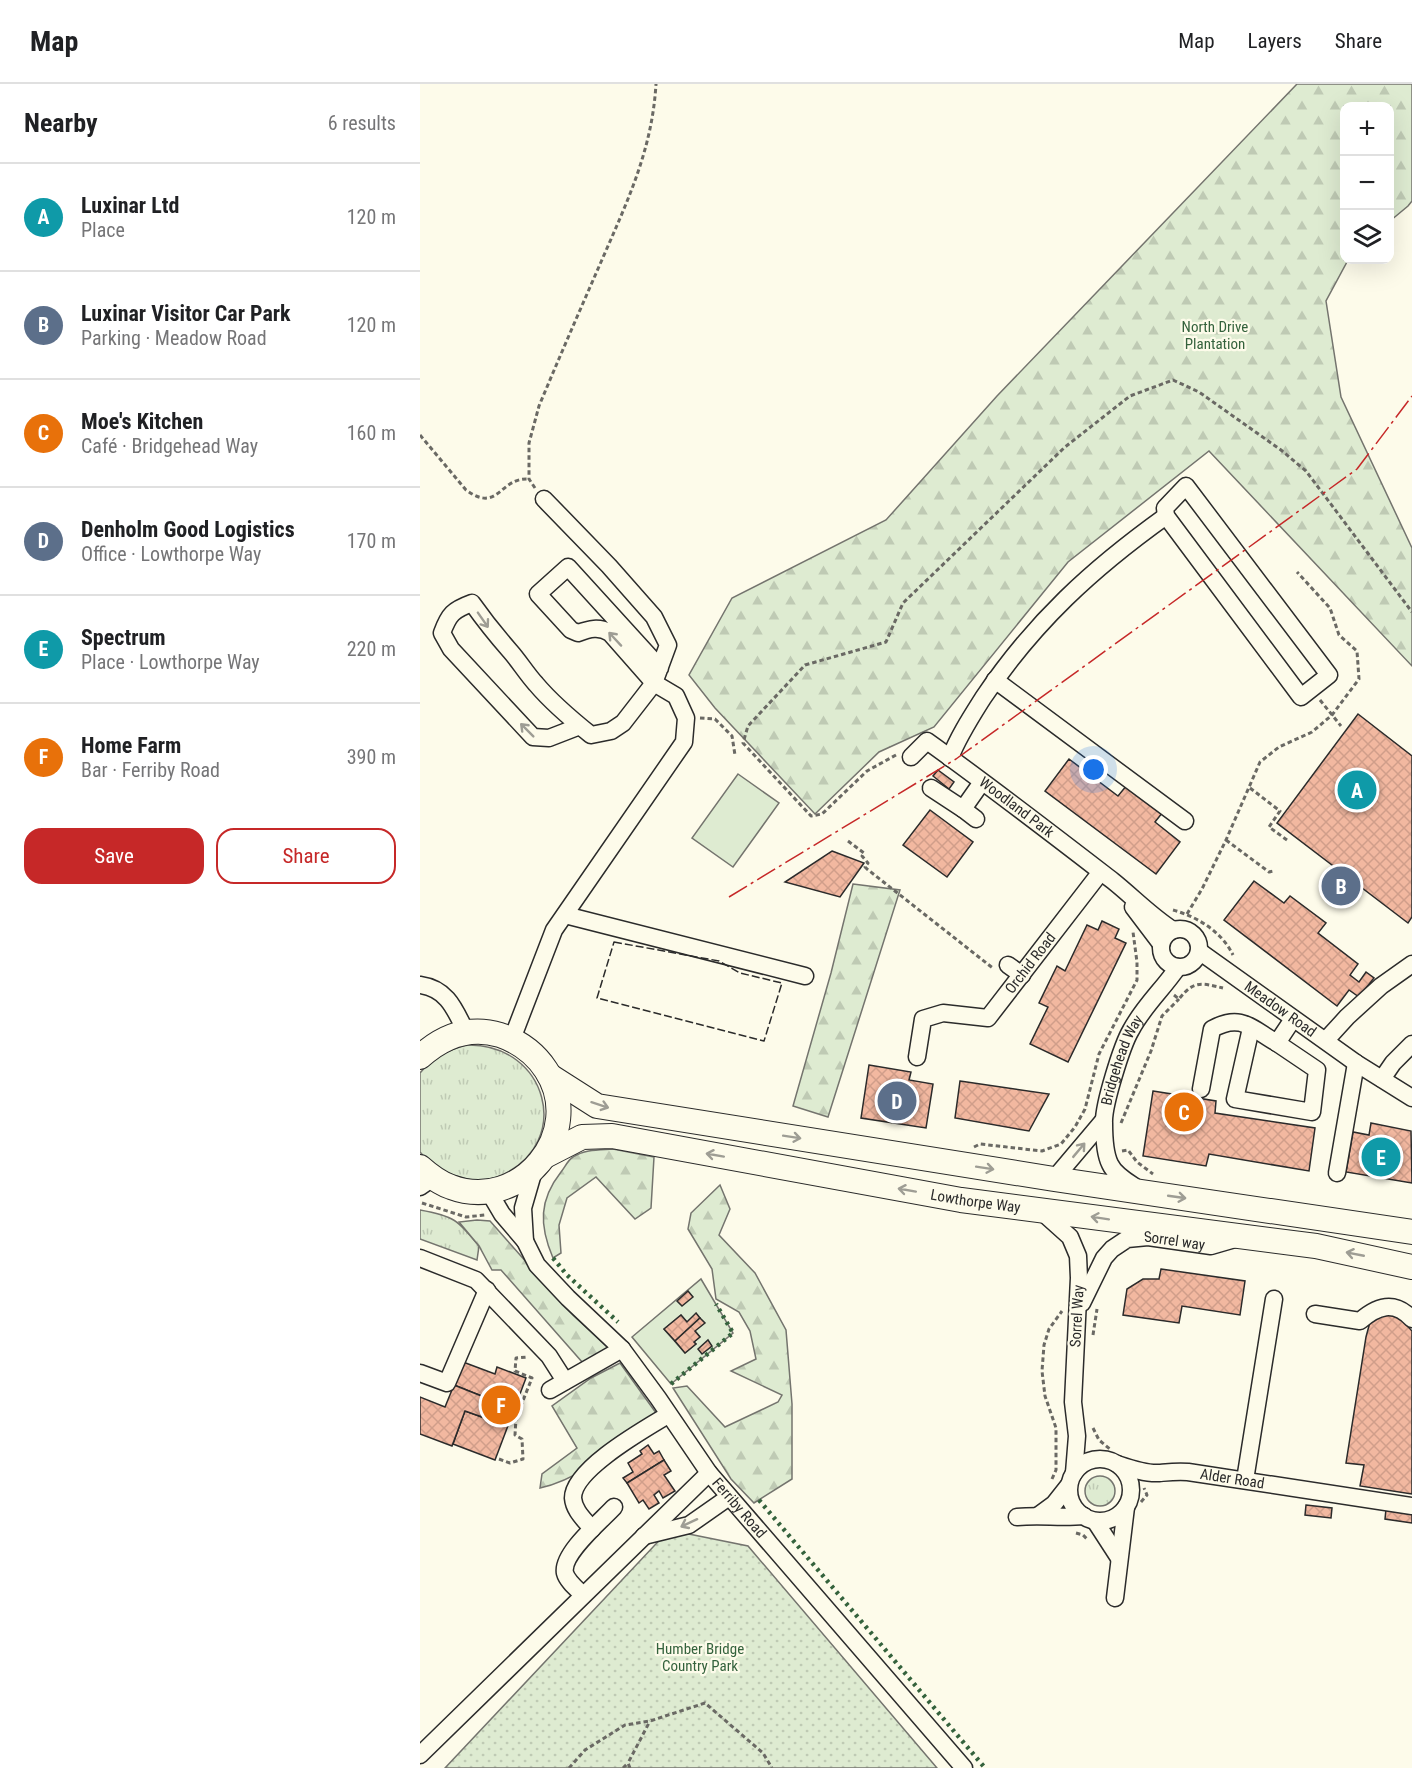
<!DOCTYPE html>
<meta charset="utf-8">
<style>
body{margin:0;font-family:"Roboto Condensed",sans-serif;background:#f6f6f6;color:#202124}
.controls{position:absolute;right:18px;top:18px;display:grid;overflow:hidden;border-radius:12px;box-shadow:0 6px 24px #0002}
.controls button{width:54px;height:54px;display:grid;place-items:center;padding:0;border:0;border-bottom:2px solid #e0e0e0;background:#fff;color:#202124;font:30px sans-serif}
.you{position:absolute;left:674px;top:686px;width:21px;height:21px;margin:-15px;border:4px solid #fff;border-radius:50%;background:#1a73e8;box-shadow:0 0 0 9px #1a73e833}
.badge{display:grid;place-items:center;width:39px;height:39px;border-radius:50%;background:#c62828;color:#fff;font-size:20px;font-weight:700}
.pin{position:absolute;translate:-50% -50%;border:3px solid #fff;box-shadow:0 2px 6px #0006}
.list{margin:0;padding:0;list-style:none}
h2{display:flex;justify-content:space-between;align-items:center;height:78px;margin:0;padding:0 24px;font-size:26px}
h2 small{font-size:20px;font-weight:400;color:#757577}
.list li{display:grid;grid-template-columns:39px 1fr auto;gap:18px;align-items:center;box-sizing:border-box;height:108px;padding:0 24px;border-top:2px solid #e0e0e0}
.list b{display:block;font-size:22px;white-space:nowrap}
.list p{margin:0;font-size:20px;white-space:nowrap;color:#757577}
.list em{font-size:20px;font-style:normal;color:#757577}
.actions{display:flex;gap:12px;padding:18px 24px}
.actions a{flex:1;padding:14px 0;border:2px solid #c62828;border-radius:18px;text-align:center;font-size:21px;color:#c62828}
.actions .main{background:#c62828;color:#fff}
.icon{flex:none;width:33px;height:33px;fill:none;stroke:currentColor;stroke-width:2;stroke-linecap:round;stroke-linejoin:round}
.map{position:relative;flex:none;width:992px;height:1684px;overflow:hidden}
header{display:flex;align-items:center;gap:36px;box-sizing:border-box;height:84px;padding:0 30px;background:#fff;border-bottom:2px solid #e0e0e0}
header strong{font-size:28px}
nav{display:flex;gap:33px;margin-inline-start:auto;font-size:21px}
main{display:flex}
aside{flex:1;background:#fff}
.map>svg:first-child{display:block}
.grass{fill:url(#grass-tufts);stroke:#74746e;stroke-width:1.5}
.forest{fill:url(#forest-firs);stroke:#74746e;stroke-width:1.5}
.park{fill:url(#park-dots);stroke:#74746e;stroke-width:1.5}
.garden{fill:#deebd1;stroke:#74746e;stroke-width:1.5;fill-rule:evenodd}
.building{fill:url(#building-cross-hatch);stroke:#2b2b2b;stroke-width:1.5}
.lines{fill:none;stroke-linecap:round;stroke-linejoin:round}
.minor-casing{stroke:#2b2b2b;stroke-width:19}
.highway-casing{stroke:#2b2b2b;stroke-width:26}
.path{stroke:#6a6964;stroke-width:3;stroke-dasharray:4.5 3;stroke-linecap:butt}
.minor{stroke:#fdfbea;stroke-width:16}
.highway{stroke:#fdfbea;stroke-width:24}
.hedge{stroke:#34623c;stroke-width:4.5;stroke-dasharray:3 4.5;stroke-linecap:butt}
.fence{stroke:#2b2b2b;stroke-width:1.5;stroke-dasharray:8 3;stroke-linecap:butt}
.power{stroke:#c62828;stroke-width:1.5;stroke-dasharray:21 4.5 3 4.5;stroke-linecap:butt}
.oneway{stroke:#9e9d94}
.labels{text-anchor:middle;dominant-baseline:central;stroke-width:4.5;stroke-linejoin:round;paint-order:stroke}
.park-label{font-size:15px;fill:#34623c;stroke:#fdfbea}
.street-label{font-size:15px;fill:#2b2b2b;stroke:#fdfbea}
</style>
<header>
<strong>Map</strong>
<nav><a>Map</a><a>Layers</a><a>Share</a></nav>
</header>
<main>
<aside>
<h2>Nearby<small>6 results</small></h2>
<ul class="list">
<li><span class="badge" style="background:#0f9aa8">A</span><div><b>Luxinar Ltd</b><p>Place</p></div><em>120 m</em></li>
<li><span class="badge" style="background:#5c6f8a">B</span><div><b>Luxinar Visitor Car Park</b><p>Parking · Meadow Road</p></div><em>120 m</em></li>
<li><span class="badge" style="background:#e8710a">C</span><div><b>Moe's Kitchen</b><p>Café · Bridgehead Way</p></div><em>160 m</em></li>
<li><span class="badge" style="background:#5c6f8a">D</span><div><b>Denholm Good Logistics</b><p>Office · Lowthorpe Way</p></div><em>170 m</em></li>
<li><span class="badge" style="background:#0f9aa8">E</span><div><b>Spectrum</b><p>Place · Lowthorpe Way</p></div><em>220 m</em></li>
<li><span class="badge" style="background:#e8710a">F</span><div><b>Home Farm</b><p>Bar · Ferriby Road</p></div><em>390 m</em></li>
</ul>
<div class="actions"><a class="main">Save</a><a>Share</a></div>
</aside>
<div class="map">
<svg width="992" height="1684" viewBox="0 0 992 1684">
<defs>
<pattern id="grass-tufts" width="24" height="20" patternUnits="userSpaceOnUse" patternTransform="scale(1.5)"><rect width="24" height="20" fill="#deebd1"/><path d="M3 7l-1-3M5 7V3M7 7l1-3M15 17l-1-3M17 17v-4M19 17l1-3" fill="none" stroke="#bfcab4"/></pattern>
<pattern id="forest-firs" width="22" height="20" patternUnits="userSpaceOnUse" patternTransform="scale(1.5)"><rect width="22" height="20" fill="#deebd1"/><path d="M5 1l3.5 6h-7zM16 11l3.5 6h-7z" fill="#bfcab4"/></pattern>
<pattern id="park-dots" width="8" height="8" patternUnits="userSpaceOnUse" patternTransform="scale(1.5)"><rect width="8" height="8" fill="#deebd1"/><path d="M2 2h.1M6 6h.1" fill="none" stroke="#bfcab4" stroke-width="1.8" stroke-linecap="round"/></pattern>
<pattern id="building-cross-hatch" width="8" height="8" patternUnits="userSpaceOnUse" patternTransform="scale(1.5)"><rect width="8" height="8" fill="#f2b8a0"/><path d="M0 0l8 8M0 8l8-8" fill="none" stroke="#d09e8a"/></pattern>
</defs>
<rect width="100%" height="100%" fill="#fdfbea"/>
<!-- grass -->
<g class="grass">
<path d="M 48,961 C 127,960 154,1058 82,1091 C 71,1096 58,1098 46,1095 C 27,1090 12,1083 0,1068 L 0,989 C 12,974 29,965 48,961 Z"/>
<path d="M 0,1126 C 34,1132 38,1136 59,1162 L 57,1176 L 0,1155 Z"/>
<circle cx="680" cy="1407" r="15"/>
</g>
<!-- forest -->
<g class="forest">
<path d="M 877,0 L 992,0 L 992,117 L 988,122 L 970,137 L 970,22 L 924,22 L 924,176 L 928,176 L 906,217 L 921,313 L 992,464 L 992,582 L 789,367 L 648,478 L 514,643 L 459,668 L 395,730 L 295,624 L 269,591 L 312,514 L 466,436 L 577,312 Z"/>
<path d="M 433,800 L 480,806 L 408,1033 L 373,1022 L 411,889 Z"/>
<path d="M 193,1065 L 234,1073 L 231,1124 L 215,1135 L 176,1093 L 147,1114 L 139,1141 L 141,1169 L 133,1174 C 119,1141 119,1116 141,1088 C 145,1083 148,1076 153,1073 C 165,1065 180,1066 193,1065 Z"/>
<path d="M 300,1101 L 310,1125 L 299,1151 L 335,1189 L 366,1246 L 372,1320 L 372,1395 L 334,1419 L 311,1395 L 253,1304 L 267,1302 L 305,1343 L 358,1318 L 362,1311 L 311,1287 L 336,1275 L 330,1247 L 319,1228 L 296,1215 L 292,1185 L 268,1145 L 271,1129 Z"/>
<path d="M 57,1136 L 70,1137 L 153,1231 L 190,1265 L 163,1279 L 81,1186 L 72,1186 L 59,1162 L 39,1138 Z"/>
<path d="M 200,1279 L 239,1333 C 204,1358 162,1395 120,1404 L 122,1390 L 157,1364 L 132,1322 L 171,1294 Z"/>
</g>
<!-- park -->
<path class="park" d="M 249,1446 L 328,1462 L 517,1684 L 25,1684 Z"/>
<!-- garden -->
<g class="garden">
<path d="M 318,690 L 359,719 L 313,783 L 272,754 Z"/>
<path d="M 281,1195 L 313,1249 L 251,1300 L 212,1253 ZM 276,1230 L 275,1247 L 280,1253 L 274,1258 L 276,1260 L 265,1269 L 244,1245 L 261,1231 L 267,1238 Z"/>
</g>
<!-- building -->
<g class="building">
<path d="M 938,630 L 992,672 L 992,833 L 988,839 L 857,739 Z"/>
<path d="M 649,675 L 698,712 L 707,701 L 743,728 L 735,738 L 760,758 L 736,790 L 625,707 Z"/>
<path d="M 518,686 L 534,698 L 529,705 L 513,692 Z"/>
<path d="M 510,726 L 553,758 L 527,793 L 483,761 Z"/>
<path d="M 412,767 L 444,779 L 420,813 L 365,798 Z"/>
<path d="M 834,797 L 864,819 L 870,812 L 906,839 L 898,849 L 938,880 L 930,891 L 939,898 L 946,888 L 954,894 L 939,913 L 929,906 L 917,922 L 804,836 Z"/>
<path d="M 682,837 L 699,845 L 695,854 L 706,859 L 648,978 L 610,960 L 628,923 L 619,919 L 637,882 L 645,887 L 667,841 L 678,846 Z"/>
<path d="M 449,981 L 491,988 L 489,996 L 513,1000 L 506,1044 L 441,1034 Z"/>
<path d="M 540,997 L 629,1010 L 609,1047 L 535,1034 Z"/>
<path d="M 733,1007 L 796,1017 L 795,1029 L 895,1044 L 889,1087 L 789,1070 L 786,1082 L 723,1072 Z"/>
<path d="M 951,1039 L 991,1047 L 992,1099 L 926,1088 L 933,1048 L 949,1051 Z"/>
<path d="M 741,1185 L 825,1197 L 820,1231 L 762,1222 L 759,1239 L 703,1231 L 707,1205 L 723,1195 L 739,1195 Z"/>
<path d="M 268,1207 L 273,1213 L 262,1222 L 257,1217 Z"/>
<path d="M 276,1229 L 280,1234 L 255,1257 L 244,1245 L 261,1231 L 267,1238 Z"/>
<path d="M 960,1231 L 972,1231 L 980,1234 L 992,1247 L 992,1410 L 940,1402 L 944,1381 L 926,1379 L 946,1253 L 950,1238 Z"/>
<path d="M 280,1234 L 285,1239 L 275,1247 L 280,1253 L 274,1258 L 276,1260 L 265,1269 L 255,1257 Z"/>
<path d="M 288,1256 L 292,1262 L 282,1270 L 278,1265 Z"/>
<path d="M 43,1278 L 75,1290 L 77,1283 L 106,1294 L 75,1376 L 33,1360 L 45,1327 L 62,1333 L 69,1315 L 34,1301 Z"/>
<path d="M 34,1301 L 69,1315 L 62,1333 L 45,1327 L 32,1362 L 0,1350 L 0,1313 L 25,1323 Z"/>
<path d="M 228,1361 L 234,1370 L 239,1367 L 244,1376 L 207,1399 L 203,1394 L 213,1388 L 208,1379 L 222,1370 L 220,1367 Z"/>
<path d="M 244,1376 L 251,1387 L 244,1391 L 255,1407 L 243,1414 L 239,1407 L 234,1411 L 239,1419 L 229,1425 L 223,1416 L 219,1419 L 207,1399 Z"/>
<path d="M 886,1421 L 912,1424 L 911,1434 L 885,1431 Z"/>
<path d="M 966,1425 L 992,1428 L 992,1439 L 965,1435 Z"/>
</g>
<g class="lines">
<defs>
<g id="minor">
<path d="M 766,402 L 909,591 L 881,613 L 746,432 L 745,424 Z"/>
<path d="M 124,415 L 189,482 L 234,533 L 248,561 L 234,599 L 190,549 C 179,542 169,545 158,549 L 151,546 L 118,510 L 148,483 L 240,584"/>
<path d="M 575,596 L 765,737"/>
<path id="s1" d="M 491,673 L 507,657 C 570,702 632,750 693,797 C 713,813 731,832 753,846"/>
<path d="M 530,674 C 538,653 551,633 563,614 C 614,538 672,485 746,432"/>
<path d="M 511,704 L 543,725 L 562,698"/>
<path d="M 543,725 L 556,735"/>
<path d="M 713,823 L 741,860"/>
<path d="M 145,831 L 385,892"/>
<circle cx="760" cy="864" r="19"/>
<path id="s2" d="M 779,867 L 936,979 L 992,1014"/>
<path d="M 588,881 L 602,891"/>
<path d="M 0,901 C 28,905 35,926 46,948"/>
<path d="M 831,944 L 815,1015 L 892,1028 L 897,986 L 857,959"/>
<path d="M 92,955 L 134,846 L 264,658 L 266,634 L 256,612 L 234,599 L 203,639 L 191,647 L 171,651 C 151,635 132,619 116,600 C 106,589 99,577 90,567 C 76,551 64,536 52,519 C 33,526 29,530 22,549 L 31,565 L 113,653 L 129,654 L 160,642"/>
<path d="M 906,956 L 927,933 L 961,902 L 992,880"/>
<path id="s3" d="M 497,973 L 503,935 L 523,929 L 568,934 L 680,789"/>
<path d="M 962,995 L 973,979 L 992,960"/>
<path d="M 781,1005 L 792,945 C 821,929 831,944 857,959 L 873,935"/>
<path d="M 917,1089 L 936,979"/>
<path d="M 634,1095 L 683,1037"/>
<path d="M 0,1103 L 13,1094"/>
<path id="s4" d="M 717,1104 C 708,1098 695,1091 690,1080 C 685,1070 684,1050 684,1039 C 683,1022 702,961 711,946 C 723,923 743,905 758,883"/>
<path id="s5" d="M 69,1108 L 82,1130 L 105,1157 L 117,1181 L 148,1214 L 202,1265 L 238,1314 L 289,1389 L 544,1684"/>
<path d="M 621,1127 L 650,1153 L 658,1172 L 659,1194 L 653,1318 L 657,1352 L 654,1389"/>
<path d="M 105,1157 L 103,1124 L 114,1086"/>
<path d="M 0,1174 L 56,1196 L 129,1272 L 145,1297"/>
<path id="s6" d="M 662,1219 L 684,1174 L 692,1165 L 707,1155 L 728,1153 L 791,1162 L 815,1155"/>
<path d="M 895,1230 L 940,1237 C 957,1222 974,1216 992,1235"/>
<path d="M 0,1289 L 27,1299 L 67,1206"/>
<path d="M 130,1306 L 202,1265"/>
<circle cx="680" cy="1406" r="31"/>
<path id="s7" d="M 697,1380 C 709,1384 726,1390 739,1389 C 750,1388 758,1387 768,1388 L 992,1422"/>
<path d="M 825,1396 L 854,1215"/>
<path d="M 619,1431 L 634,1420 L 649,1401"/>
<path d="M 597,1433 C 620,1431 641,1434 664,1432"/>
<path d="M 675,1437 L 699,1474"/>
<path d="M 172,1445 C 165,1436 154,1427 153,1414 C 153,1385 225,1345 248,1331"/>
<path d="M 224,1452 L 269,1441 L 309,1413"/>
<path d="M 163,1511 C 157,1505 147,1497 145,1489 C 141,1470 181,1437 194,1423"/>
<path d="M 695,1514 L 706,1423"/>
<path d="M 0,1671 L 289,1389"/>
</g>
<g id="highway">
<path d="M 0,973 C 23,952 50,942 80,951 C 100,958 115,969 126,986 C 167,1049 100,1129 31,1103 C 19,1099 9,1091 0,1083"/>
<path d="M 130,992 L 177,1022 L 634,1095 L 992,1148"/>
<path id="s8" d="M 125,1072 L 162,1053 L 192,1052 L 541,1116 L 896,1162 L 992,1183"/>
</g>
</defs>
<!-- minor casing -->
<use href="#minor" class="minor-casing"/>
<!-- highway casing -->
<use href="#highway" class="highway-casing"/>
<!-- path -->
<g class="path">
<path d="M 0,351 L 46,406 C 79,430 79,393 109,395"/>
<path d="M 115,404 L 109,395 L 109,359 L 119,322 C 139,274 160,226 181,178 C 207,118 232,67 236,0"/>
<path d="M 900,616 L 921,642"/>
<path d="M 280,634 L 295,635 L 312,652 L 315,671"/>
<path d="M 476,671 L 447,687 L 402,730 L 391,732 L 323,659 L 328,642 L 385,581 L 466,558 L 483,519 L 645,363 L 710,312 L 753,296 L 779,308 L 861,366 L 886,387 L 992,528"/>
<path d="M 830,704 L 860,727 L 849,743 L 867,756"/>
<path d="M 806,756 L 849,788 L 854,787"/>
<path d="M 428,757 L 444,769 L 442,772 L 448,779 L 445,783 L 447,785 L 574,885"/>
<path d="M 753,826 C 778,833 802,848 813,871"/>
<path d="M 767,830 L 782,805 L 806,756 L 840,678 L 859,663 L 892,648 L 912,631 L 939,595 L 937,567 L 919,551 L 910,524 L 877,488"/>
<path d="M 754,911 L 759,915 C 774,896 781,899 803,904"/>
<path d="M 701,1039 L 731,967 L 742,932 L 759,915"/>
<path d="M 554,1063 L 560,1060 L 622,1067 L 641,1060 L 655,1043 L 665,1025 L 679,970 L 717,896 L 717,878 L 713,848"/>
<path d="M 702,1067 L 708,1066 L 717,1078 L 733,1090"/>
<path d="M 2,1119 L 46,1133 L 65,1131"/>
<path d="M 673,1251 L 677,1225"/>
<path d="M 673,1344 L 679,1356 L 691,1366"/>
<path d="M 79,1375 L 90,1379 L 103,1375 L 102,1355 L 95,1351 L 96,1334 L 112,1294 L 95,1287 L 96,1274 L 108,1273"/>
<path d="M 632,1395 L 636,1386 L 636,1344 L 625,1312 L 622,1287 L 624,1261 L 629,1245 L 642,1227"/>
<path d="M 721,1418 L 727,1411 L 724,1404"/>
<path d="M 656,1449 L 663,1451 L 668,1456"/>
<path d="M 149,1684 L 165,1666 L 205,1641 L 230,1637 L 285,1619 L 343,1669 L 352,1684"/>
<path d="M 203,1684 L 208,1679"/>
<path d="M 210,1684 L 208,1679 L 230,1637"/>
</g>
<!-- minor -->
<use href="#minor" class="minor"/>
<!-- highway -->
<use href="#highway" class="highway"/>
<!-- hedge -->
<g class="hedge">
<path d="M 133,1174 L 147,1191 L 198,1238"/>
<path d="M 251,1300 L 313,1249 L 296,1220"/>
<path d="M 339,1416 L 565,1684"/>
</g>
<!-- fence -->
<path class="fence" d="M 194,858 L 299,877 L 320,889 L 362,899 L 344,957 L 177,914 Z"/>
<!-- power -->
<path class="power" d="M 309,813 L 536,675 L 937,385 L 992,312"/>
</g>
<!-- one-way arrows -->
<defs><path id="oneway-shaft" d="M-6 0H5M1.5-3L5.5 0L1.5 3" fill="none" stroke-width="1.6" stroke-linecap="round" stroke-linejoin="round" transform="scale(1.5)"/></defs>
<g class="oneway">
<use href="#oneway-shaft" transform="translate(63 536) rotate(55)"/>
<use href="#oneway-shaft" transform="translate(195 555) rotate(-133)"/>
<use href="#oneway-shaft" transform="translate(107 646) rotate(-135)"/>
<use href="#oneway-shaft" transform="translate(180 1021) rotate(18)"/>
<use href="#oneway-shaft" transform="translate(372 1053) rotate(9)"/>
<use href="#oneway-shaft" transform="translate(659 1066) rotate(-50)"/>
<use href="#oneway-shaft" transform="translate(295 1071) rotate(-170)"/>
<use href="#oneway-shaft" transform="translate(565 1084) rotate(9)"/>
<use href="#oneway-shaft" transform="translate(487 1106) rotate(-170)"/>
<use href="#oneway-shaft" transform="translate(757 1113) rotate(8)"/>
<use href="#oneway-shaft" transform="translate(680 1134) rotate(-171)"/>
<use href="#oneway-shaft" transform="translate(935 1170) rotate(-169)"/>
<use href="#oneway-shaft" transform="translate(269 1439) rotate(155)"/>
</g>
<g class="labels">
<!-- park labels -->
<g class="park-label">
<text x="795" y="243">North Drive<tspan x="795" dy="17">Plantation</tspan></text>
<text x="280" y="1565">Humber Bridge<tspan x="280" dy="17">Country Park</tspan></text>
</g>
<!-- street labels -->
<g class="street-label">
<text stroke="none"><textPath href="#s1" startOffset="134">Woodland Park</textPath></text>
<text stroke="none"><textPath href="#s3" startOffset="174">Orchid Road</textPath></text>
<text stroke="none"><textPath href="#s2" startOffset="100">Meadow Road</textPath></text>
<text stroke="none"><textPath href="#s4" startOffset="144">Bridgehead Way</textPath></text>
<text stroke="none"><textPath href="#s8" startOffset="441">Lowthorpe Way</textPath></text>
<text stroke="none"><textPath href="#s6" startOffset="128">Sorrel way</textPath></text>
<text transform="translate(657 1232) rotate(-87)">Sorrel Way</text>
<text stroke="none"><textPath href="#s7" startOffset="117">Alder Road</textPath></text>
<text stroke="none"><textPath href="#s5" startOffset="405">Ferriby Road</textPath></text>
</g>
</g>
</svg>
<div class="controls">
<button>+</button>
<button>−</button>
<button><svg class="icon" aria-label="layers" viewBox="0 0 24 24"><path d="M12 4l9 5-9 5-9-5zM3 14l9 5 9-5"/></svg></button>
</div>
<div class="you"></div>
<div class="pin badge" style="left:937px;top:706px;background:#0f9aa8">A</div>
<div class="pin badge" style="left:921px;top:802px;background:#5c6f8a">B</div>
<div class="pin badge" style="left:764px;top:1028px;background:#e8710a">C</div>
<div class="pin badge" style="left:477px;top:1017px;background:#5c6f8a">D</div>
<div class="pin badge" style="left:961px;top:1073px;background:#0f9aa8">E</div>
<div class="pin badge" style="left:81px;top:1321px;background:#e8710a">F</div>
</div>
</main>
